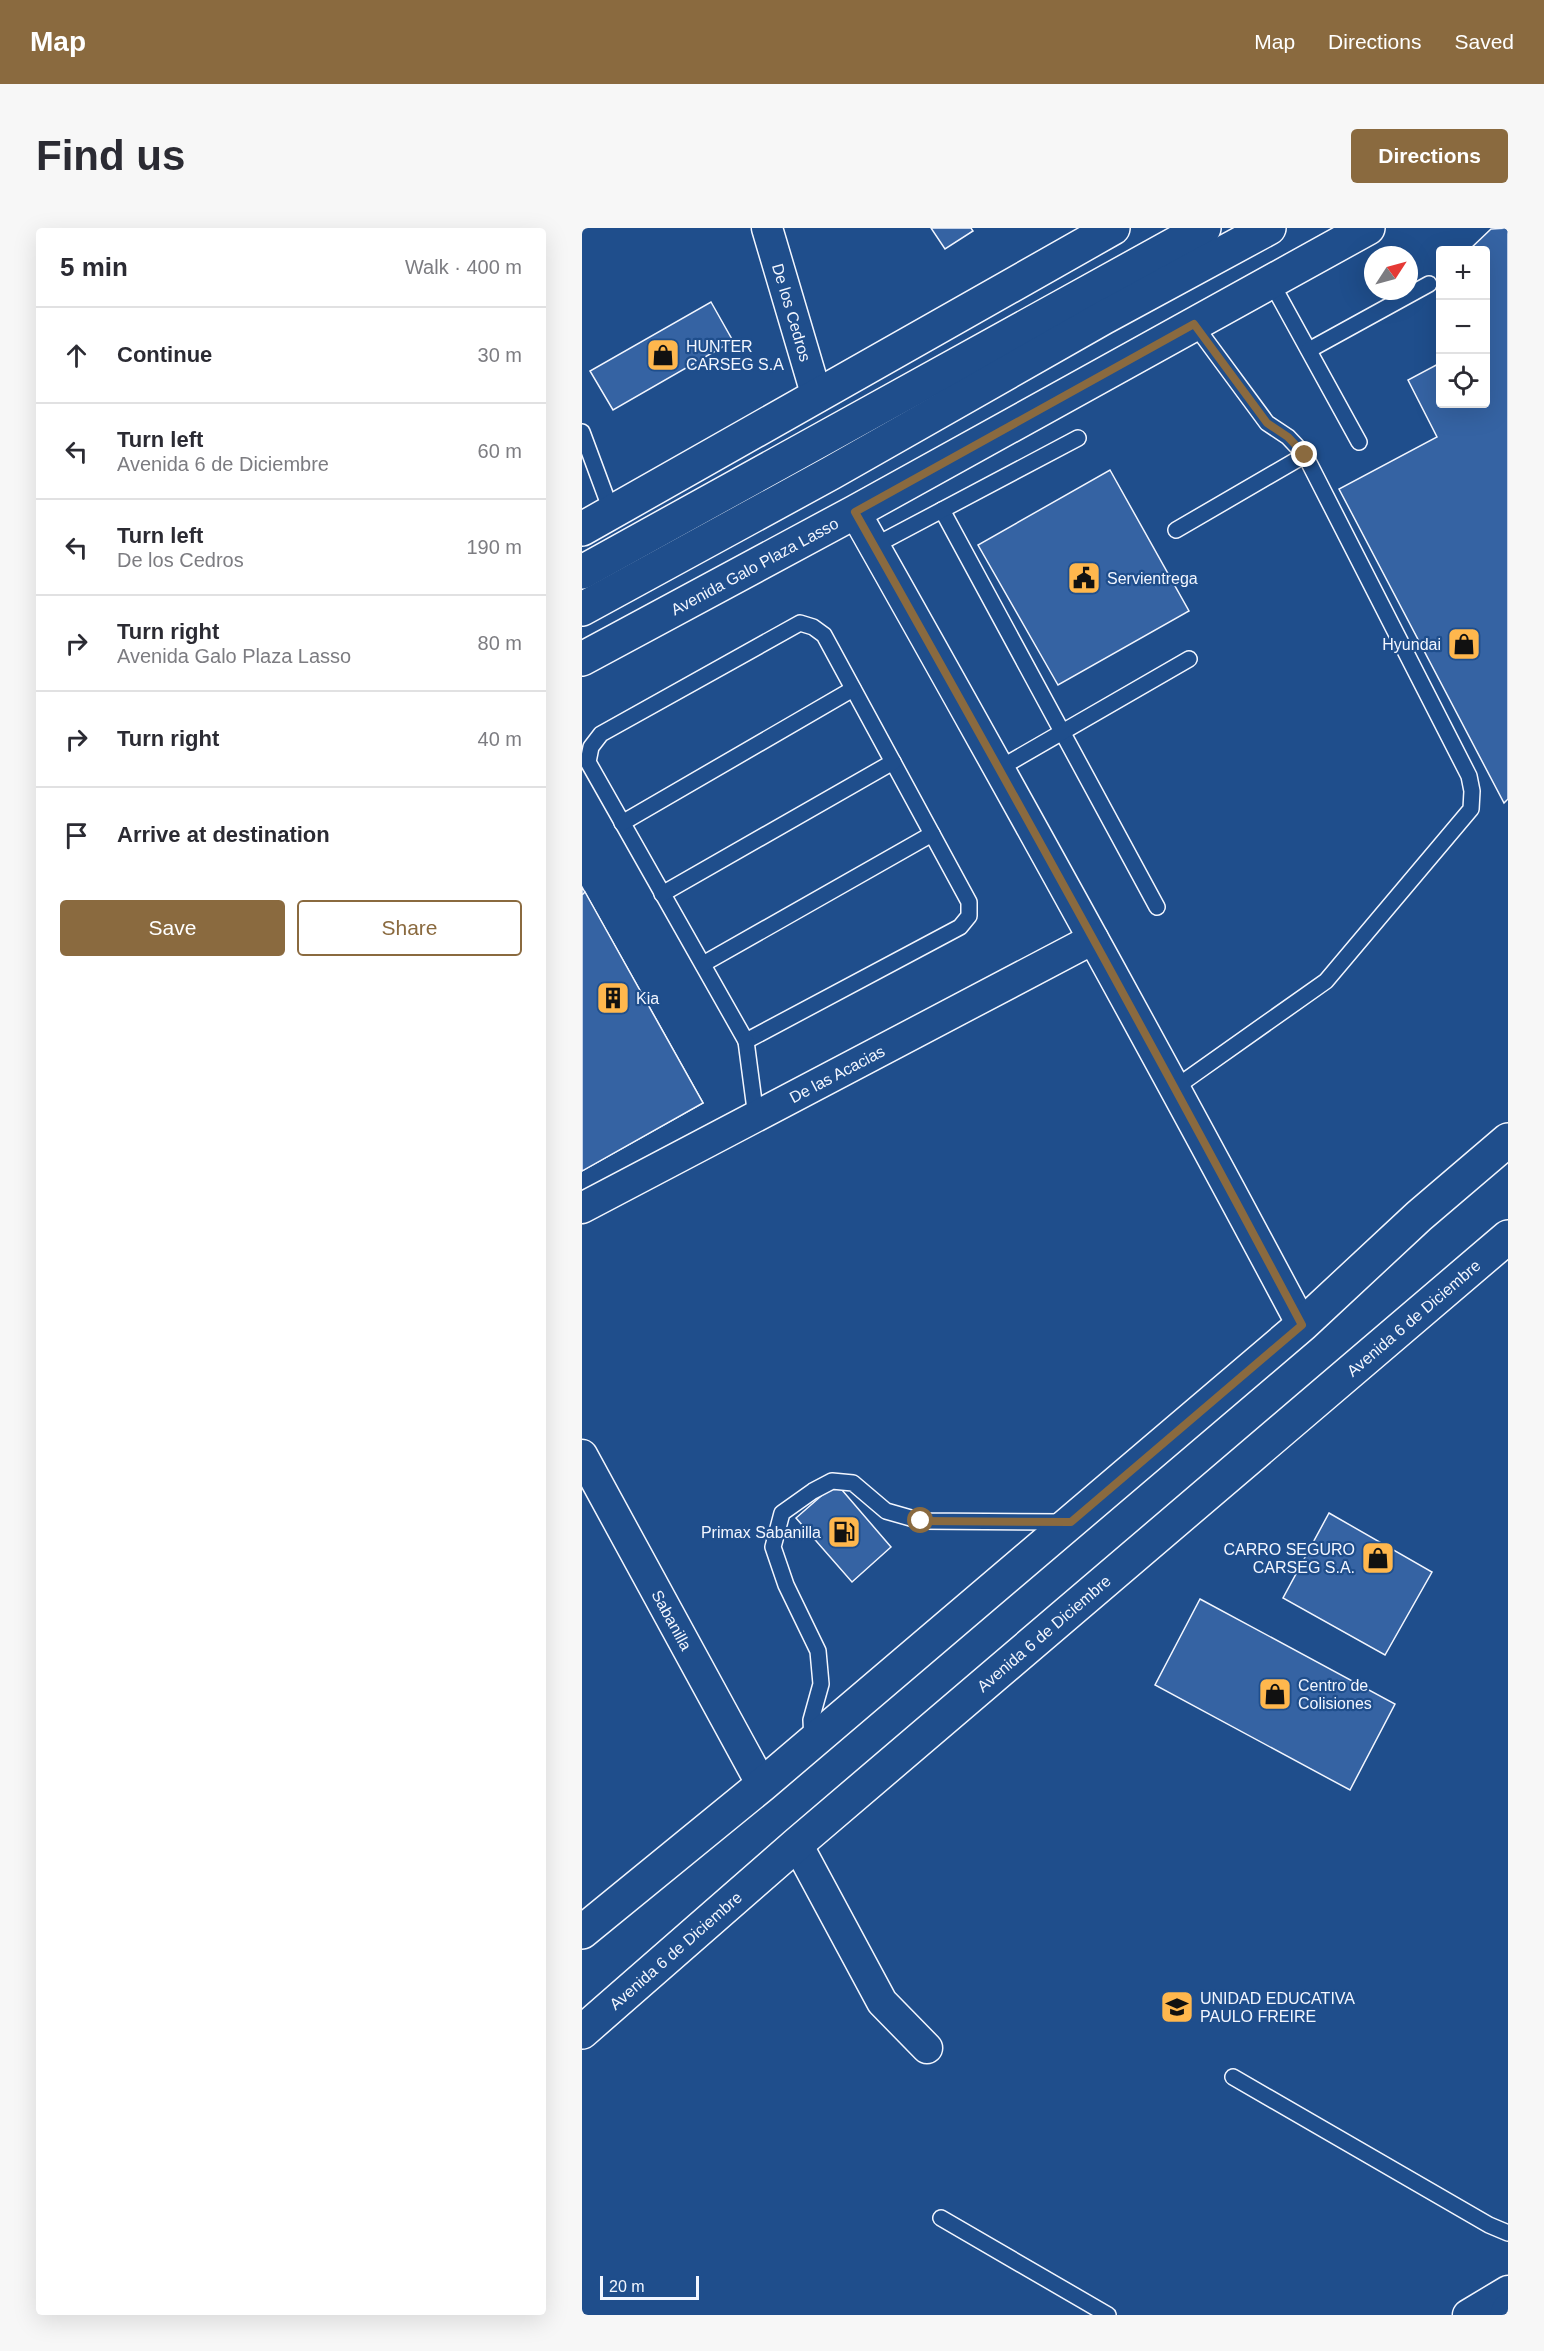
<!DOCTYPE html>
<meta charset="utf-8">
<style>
body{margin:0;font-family:Helvetica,sans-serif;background:#f7f7f7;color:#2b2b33}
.controls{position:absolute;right:18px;top:18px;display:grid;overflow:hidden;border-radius:6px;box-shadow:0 6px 24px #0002}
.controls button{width:54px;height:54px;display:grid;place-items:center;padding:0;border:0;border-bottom:2px solid #e1e1e2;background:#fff;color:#2b2b33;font:30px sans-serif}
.compass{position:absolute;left:782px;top:18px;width:54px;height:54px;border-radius:50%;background:#fff;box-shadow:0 6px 24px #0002;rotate:54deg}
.scale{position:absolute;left:18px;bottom:15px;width:99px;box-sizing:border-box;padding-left:6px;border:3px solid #f2f6ff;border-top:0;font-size:16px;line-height:21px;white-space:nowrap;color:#f2f6ff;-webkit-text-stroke:4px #1f4e8c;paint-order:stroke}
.stop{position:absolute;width:18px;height:18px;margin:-14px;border:4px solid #8a6a3f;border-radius:50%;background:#fff}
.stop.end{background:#8a6a3f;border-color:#fff;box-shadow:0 2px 6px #0008}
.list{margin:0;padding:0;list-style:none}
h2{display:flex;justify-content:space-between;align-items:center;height:78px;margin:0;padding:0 24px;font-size:26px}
h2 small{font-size:20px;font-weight:400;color:#7c7c81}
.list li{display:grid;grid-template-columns:39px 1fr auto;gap:18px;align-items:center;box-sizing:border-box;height:96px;padding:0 24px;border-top:2px solid #e1e1e2}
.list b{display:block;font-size:22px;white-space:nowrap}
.list p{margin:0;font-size:20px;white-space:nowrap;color:#7c7c81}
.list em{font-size:20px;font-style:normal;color:#7c7c81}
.actions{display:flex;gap:12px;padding:18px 24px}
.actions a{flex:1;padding:14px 0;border:2px solid #8a6a3f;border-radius:6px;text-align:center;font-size:21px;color:#8a6a3f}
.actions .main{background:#8a6a3f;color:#fff}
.icon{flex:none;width:33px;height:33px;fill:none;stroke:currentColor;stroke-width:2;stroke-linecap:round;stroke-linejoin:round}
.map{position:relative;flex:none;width:926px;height:2087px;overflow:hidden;border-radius:6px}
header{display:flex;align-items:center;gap:36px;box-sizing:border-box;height:84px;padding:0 30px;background:#8a6a3f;color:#fff}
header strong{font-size:28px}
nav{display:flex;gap:33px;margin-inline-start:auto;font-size:21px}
.intro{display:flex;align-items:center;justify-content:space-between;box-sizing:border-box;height:144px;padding:0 36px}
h1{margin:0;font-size:42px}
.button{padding:15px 27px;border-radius:6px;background:#8a6a3f;color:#fff;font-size:21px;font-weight:700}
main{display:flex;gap:36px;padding:0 36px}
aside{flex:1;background:#fff;border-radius:6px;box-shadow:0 6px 24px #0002}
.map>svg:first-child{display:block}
.building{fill:#3563a3;stroke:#f2f6ff;stroke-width:1.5}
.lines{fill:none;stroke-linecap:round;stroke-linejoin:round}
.lane-casing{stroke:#f2f6ff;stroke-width:18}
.street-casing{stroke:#f2f6ff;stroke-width:33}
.secondary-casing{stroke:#f2f6ff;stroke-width:36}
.primary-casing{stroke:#f2f6ff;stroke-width:36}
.lane{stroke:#1f4e8c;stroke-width:15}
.street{stroke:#1f4e8c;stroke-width:30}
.secondary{stroke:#1f4e8c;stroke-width:33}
.primary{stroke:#1f4e8c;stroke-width:33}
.route{stroke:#8a6a3f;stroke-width:8}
.labels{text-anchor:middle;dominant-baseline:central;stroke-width:4.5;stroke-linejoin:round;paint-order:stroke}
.street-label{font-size:16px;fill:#f2f6ff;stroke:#1f4e8c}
.poi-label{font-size:16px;fill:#f2f6ff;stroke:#1f4e8c;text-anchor:start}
</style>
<header>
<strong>Map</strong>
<nav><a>Map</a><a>Directions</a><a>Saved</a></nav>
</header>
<div class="intro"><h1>Find us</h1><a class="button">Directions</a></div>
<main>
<aside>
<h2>5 min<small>Walk · 400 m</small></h2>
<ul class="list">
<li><svg class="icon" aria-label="ahead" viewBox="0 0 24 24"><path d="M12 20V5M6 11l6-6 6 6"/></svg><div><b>Continue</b></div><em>30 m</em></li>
<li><svg class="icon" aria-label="left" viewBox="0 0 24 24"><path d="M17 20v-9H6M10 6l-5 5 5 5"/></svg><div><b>Turn left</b><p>Avenida 6 de Diciembre</p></div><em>60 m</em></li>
<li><svg class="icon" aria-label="left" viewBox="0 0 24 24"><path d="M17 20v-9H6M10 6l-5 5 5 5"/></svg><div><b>Turn left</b><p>De los Cedros</p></div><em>190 m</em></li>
<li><svg class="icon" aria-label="right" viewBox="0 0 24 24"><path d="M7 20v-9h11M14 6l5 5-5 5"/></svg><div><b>Turn right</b><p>Avenida Galo Plaza Lasso</p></div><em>80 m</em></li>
<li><svg class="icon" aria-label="right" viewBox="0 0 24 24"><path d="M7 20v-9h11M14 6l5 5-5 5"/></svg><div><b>Turn right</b></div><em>40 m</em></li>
<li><svg class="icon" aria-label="arrive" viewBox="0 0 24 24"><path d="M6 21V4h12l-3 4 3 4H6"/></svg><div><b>Arrive at destination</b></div></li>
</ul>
<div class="actions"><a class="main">Save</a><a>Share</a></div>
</aside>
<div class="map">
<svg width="926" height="2087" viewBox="0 0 926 2087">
<rect width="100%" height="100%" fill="#1f4e8c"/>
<!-- building -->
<g class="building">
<path d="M 349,0 L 389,0 L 391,3 L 363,21 Z"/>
<path d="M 926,0 L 926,571 L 922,575 L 757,261 L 855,209 L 826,152 L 858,135 L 858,176 L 903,176 L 903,22 L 887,22 L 909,1 Z"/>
<path d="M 129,74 L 151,113 L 31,182 L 8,143 Z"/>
<path d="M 528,242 L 607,383 L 476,457 L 396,317 Z"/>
<path d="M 0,659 L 121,875 L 0,943 Z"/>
<path d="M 3,664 L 121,875 L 0,943 L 0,667 Z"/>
<path d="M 254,1255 L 309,1319 L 270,1354 L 214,1290 Z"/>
<path d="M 747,1285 L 850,1344 L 803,1427 L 701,1370 Z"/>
<path d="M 618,1371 L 813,1476 L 768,1562 L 573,1457 Z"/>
</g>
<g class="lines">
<defs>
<g id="lane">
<path d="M 689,54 L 777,214"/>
<path d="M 727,122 L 847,56"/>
<path d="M 0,204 L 30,285"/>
<path d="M 360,282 L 575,679"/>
<path d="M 594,302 L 723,227"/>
<path d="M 292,318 L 496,210"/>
<path d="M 218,395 L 231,399 L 242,407 L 387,674 L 387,688 L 378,699 L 164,813 L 6,534 L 9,519 L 19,506 Z"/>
<path d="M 418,540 L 607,431"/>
<path d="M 40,595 L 271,461"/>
<path d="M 80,666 L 311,534"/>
<path d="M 121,736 L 350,606"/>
<path d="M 164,813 L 174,889"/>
<path d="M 594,859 L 744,753 L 889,581 L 890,563 L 887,548 L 723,227 L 706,209 L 685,195 L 612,96"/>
<path d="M 230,1512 L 229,1492 L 239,1456 L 236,1423 L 204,1357 L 191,1319 L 200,1285 L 231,1263 L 250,1253 L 271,1255 L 304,1283 L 339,1293 L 483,1294"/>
<path d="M 651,1849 L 907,1997 L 926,2005"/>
<path d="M 359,1990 L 526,2087"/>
</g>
<g id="street">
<path id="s1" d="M 185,0 L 235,169"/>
<path d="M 273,284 C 425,553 575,824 720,1097"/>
<path id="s2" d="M 0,980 L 511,711"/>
<path id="s3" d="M 0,1227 L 180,1557"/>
<path d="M 215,1616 L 300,1774 L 345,1820"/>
<path d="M 886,2087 L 926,2063"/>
</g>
<g id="secondary">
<path d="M 0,301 L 531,0"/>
<path id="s4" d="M 0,431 L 273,284 L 786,0"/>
<path d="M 925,2087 L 926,2083"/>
</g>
<g id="primary">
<path d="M 0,344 L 622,0"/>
<path d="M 0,381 L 249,245 L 521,90 L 687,0"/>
<path d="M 0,1704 L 180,1557 L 720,1097 L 837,988 L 926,912"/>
<path id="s5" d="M 0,1804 L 215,1616 L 926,1009"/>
</g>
</defs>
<!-- lane casing -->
<use href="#lane" class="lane-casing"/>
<!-- street casing -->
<use href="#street" class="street-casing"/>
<!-- secondary casing -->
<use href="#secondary" class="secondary-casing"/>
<!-- primary casing -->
<use href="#primary" class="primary-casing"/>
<!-- lane -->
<use href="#lane" class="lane"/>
<!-- street -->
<use href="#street" class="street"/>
<!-- secondary -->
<use href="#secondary" class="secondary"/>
<!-- primary -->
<use href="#primary" class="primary"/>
</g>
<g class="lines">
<!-- route -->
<path class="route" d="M 339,1293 L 489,1294 L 720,1097 C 575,824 425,553 273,284 L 612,96 L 685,195 L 706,209 L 723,227"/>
</g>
<!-- icons -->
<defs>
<symbol id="shop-square" viewBox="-11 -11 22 22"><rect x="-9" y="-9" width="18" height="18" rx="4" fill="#ffb74d" stroke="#1f4e8c"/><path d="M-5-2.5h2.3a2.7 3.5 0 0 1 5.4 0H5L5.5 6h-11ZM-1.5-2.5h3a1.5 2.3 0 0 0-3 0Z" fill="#111"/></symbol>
<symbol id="civic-square" viewBox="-11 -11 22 22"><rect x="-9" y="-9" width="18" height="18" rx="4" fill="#ffb74d" stroke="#1f4e8c"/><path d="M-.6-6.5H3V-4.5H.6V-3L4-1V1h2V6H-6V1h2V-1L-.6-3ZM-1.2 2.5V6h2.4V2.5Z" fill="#111"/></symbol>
<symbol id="building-square" viewBox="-11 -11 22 22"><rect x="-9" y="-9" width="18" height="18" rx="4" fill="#ffb74d" stroke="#1f4e8c"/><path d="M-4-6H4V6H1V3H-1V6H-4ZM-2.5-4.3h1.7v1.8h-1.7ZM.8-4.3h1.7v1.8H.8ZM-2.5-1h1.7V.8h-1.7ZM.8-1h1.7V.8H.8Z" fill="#111"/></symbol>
<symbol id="fuel-square" viewBox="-11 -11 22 22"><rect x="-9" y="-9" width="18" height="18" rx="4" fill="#ffb74d" stroke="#1f4e8c"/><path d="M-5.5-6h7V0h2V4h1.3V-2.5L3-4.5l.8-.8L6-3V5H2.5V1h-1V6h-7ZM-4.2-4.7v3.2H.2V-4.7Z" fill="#111"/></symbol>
<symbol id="school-square" viewBox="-11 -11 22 22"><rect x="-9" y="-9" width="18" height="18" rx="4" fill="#ffb74d" stroke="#1f4e8c"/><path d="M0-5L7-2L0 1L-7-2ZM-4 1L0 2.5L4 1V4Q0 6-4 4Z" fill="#111"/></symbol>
</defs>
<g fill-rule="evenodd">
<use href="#shop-square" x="62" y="108" width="38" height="38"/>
<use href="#civic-square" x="483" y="331" width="38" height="38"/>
<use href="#shop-square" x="863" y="397" width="38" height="38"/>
<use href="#building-square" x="12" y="751" width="38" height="38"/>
<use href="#fuel-square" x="243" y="1285" width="38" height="38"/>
<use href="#shop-square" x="777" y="1311" width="38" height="38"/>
<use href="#shop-square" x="674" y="1447" width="38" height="38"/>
<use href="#school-square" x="576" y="1760" width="38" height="38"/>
</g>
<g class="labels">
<!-- street labels -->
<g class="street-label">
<text stroke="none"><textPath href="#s1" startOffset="88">De los Cedros</textPath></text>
<text stroke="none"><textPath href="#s4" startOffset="196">Avenida Galo Plaza Lasso</textPath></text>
<text stroke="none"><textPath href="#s2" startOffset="288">De las Acacias</textPath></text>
<text stroke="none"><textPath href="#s5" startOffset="1096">Avenida 6 de Diciembre</textPath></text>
<text stroke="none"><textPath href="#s3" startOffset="188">Sabanilla</textPath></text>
<text stroke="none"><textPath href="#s5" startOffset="610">Avenida 6 de Diciembre</textPath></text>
<text stroke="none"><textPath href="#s5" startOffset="124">Avenida 6 de Diciembre</textPath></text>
</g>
<!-- poi labels -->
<g class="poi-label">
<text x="104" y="118">HUNTER<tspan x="104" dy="18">CARSEG S.A</tspan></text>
<text x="525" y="350">Servientrega</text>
<text x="859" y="416" text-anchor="end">Hyundai</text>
<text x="54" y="770">Kia</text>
<text x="239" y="1304" text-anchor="end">Primax Sabanilla</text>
<text x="773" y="1321" text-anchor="end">CARRO SEGURO<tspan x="773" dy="18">CARSEG S.A.</tspan></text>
<text x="716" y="1457">Centro de<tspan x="716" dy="18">Colisiones</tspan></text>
<text x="618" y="1770">UNIDAD EDUCATIVA<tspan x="618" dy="18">PAULO FREIRE</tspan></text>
</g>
</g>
</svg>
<div class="controls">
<button>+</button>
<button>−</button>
<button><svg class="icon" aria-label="locate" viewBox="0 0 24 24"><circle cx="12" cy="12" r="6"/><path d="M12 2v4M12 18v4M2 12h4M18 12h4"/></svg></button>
</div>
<svg class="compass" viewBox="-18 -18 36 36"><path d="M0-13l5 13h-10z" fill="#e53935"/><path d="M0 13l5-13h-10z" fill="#7c7c81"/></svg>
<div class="scale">20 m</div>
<div class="stop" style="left:339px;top:1293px"></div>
<div class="stop end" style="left:723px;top:227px"></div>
</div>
</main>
